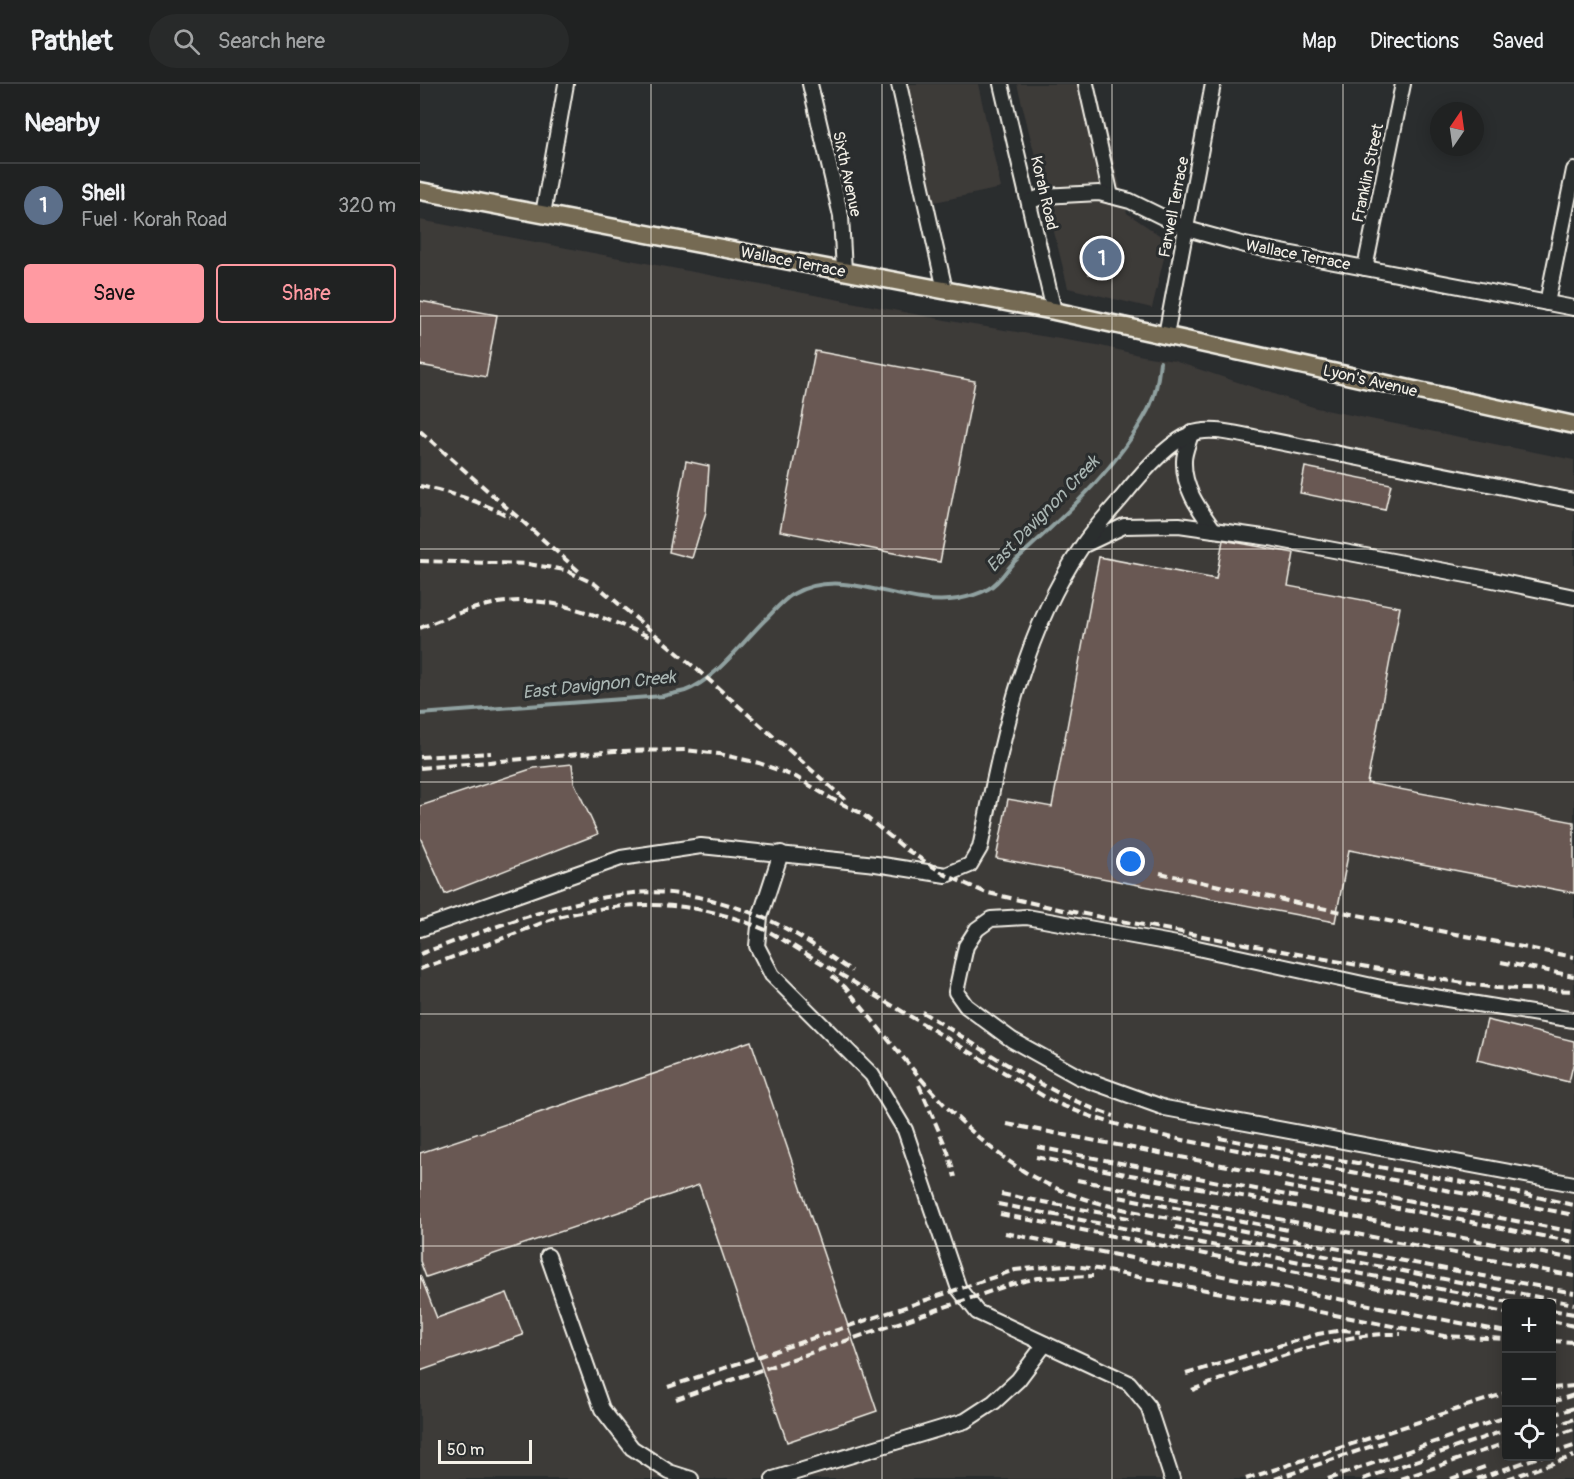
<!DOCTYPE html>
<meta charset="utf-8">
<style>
body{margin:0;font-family:Pangolin,sans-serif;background:#282a2a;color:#f1f3f6}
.controls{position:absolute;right:18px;bottom:18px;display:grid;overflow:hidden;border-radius:6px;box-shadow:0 3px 15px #0003}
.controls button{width:54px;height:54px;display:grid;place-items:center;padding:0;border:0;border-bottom:2px solid #3d3f40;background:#202222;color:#f1f3f6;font:30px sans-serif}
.compass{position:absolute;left:1010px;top:18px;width:54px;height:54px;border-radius:50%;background:#202222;box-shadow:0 3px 15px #0003;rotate:13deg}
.scale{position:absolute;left:18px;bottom:15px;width:94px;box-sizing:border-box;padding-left:6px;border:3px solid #f4f1e8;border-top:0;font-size:16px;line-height:21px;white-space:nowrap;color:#f4f1e8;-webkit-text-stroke:4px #2a2d2e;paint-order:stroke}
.you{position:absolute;left:711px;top:778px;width:21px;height:21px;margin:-15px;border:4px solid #fff;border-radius:50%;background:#1a73e8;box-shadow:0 0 0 9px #1a73e833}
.badge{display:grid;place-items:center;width:39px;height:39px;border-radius:50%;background:#ff9aa2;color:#fff;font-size:20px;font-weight:700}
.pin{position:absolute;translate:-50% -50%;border:3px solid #fff;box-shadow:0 2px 6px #0006}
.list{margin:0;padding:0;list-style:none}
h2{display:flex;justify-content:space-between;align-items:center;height:78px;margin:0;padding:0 24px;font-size:26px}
h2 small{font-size:20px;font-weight:400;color:#a2a4a5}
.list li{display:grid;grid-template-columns:39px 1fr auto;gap:18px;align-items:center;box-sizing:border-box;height:84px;padding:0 24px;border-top:2px solid #3d3f40}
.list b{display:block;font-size:22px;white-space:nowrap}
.list p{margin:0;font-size:20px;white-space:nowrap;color:#a2a4a5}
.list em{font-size:20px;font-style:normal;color:#a2a4a5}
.actions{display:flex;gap:12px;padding:18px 24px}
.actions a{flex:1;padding:14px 0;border:2px solid #ff9aa2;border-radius:6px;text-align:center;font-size:21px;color:#ff9aa2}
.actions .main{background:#ff9aa2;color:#111}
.icon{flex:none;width:33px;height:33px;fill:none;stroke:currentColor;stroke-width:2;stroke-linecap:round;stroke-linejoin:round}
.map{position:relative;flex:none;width:1154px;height:1395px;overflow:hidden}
header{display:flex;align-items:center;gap:36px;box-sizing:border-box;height:84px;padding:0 30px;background:#202222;border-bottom:2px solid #3d3f40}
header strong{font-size:28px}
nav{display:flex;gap:33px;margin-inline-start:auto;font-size:21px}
.search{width:420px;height:54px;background:#282a2a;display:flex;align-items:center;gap:15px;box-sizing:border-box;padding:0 21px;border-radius:33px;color:#a2a4a5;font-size:22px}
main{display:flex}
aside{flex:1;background:#202222}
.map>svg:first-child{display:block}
.built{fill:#3d3a39;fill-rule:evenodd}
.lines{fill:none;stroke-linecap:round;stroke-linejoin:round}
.stream{stroke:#90a1a0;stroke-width:4}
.building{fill:#695852;stroke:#f4f1e8;stroke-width:1.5}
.minor-casing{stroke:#f4f1e8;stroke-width:18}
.major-casing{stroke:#f4f1e8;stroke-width:21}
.minor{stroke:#2a2d2e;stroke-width:14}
.major{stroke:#746b52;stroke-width:16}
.rail{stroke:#f4f1e8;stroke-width:4;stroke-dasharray:9 4.5;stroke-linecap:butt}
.grid{fill:none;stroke:#f4f1e8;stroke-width:1.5;stroke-opacity:0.55}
.labels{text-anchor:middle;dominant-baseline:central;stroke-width:6;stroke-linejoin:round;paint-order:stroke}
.street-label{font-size:16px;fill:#f4f1e8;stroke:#2a2d2e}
.water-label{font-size:18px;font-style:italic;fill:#a9b5b2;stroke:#2a2d2e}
</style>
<header>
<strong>Pathlet</strong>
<div class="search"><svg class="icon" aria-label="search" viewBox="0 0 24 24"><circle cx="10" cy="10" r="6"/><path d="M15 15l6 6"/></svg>Search here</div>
<nav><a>Map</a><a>Directions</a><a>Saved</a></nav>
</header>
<main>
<aside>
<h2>Nearby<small></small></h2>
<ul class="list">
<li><span class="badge" style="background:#5c6f8a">1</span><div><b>Shell</b><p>Fuel · Korah Road</p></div><em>320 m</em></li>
</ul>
<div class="actions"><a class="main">Save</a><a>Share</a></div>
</aside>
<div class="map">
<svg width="1154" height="1395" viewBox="0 0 1154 1395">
<rect width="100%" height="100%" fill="#2a2d2e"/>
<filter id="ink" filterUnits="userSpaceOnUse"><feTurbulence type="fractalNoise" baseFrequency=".0167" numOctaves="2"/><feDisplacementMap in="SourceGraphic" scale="12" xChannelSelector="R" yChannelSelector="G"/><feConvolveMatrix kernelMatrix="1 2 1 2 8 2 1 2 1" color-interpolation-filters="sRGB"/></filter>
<g filter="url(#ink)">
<!-- built -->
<g class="built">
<path d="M 480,0 L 558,0 L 581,104 L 510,119 Z"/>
<path d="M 597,0 L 675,0 L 707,129 L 748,157 L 732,224 L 648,204 Z"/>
<path d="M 0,136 L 541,239 L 677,261 L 723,272 L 754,277 L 896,324 L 1154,376 L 1154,1395 L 0,1395 ZM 1086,1220 L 1132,1220 L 1132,1372 L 1086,1372 Z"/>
</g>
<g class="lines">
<!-- stream -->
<path class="stream" d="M 0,630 L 243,612 C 250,610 258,609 265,607 C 296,596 323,557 346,535 C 354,527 363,516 373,510 C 426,480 482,525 538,515 C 548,513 559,510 568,505 C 581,498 586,485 596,476 C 645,431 696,386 728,326 C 736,311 738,295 740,278"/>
</g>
<!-- building -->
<g class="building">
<path d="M 676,154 L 694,157 L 687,193 L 669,190 Z"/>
<path d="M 0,217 L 77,231 L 66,293 L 0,281 Z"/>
<path d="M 395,267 L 555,297 L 520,478 L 360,447 Z"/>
<path d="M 266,377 L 289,382 L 286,428 L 272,474 L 249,468 Z"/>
<path d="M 885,383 L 971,400 L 965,426 L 880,409 Z"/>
<path d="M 803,456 L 874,469 L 868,502 L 980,523 L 947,699 L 1154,738 L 1154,809 L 929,766 L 915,838 L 576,774 L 588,715 L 632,723 L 679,473 L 796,495 Z"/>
<path d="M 152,680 L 154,698 L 178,750 L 25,810 L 0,753 L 0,722 L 114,684 Z"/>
<path d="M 1067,936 L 1154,957 L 1154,977 L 1149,998 L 1057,976 Z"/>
<path d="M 331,957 L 457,1327 L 367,1358 L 279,1101 L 6,1193 L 0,1177 L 0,1069 Z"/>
<path d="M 0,1191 L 17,1234 L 87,1209 L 103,1251 L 0,1287 Z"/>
</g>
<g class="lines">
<defs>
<g id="minor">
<path d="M 390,0 L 421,132 L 424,187"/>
<path d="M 479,0 L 525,206"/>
<path d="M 581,0 L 634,227"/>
<path d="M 666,0 L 691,112"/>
<path d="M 609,118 L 623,112 L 679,109 L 710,117 L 767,145 L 825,161 L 1154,224"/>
<path d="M 123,130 L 146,0"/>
<path d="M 945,184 L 983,0"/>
<path d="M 1127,219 L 1154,86"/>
<path d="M 746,251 L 793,0"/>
<path d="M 771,349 C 769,358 764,368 764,377 C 763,404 779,425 794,446"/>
<path d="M 666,460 L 704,442 L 759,441 L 850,454 L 1073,496 L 1154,513"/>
<path d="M 361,769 L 340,833 L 337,862 L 352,891 L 452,991 L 485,1046 L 539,1205 L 557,1228 L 709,1299 L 728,1322 L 752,1395"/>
<path d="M 0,845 L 201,774 L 281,762 L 456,780 L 526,791 L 550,781 L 560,764 C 582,660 600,554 661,464 C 673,445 690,428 704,411 C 720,391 747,359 771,350 C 790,342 819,351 839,354 L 1154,417"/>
<path d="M 1154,936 L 966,905 L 768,862 L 607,833 L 571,835 L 557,845 L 546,862 L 536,908 L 546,922 L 592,956 L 659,993 L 745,1024 L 1154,1100"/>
<path d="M 128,1172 L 182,1325 L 212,1364 L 249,1388 L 271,1395"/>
<path d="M 353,1395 L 545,1337 L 574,1318 L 598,1296 L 625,1260"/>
</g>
<path id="major" d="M 0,107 L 634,227 L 1154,341"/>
</defs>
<!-- minor casing -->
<use href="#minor" class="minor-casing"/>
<!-- major casing -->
<use href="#major" class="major-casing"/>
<!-- minor -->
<use href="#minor" class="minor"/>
<!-- major -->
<use href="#major" class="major"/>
<!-- rail -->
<g class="rail">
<path d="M 0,347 L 162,490"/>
<path d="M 0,402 C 32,409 62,418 90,433"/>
<path d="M 0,477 L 108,480 L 145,486 L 175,500 L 273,582 L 428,718"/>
<path d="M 0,544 C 32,531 67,517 102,517 C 144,516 192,537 230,553"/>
<path d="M 0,673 L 71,669"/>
<path d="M 0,684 L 195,667 L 265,666 L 299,670 L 339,679 L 376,693 L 412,715 L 441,729 L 487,766 L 526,791 L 564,808 L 643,826 L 980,889 L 1076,904 L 1154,907"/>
<path d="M 740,789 L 886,821 L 1154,873"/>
<path d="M 0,870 C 69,845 140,817 214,809 C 258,805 306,817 346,835 C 377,848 404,869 432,887"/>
<path d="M 1081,878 L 1154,892"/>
<path d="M 0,885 C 33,873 66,861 99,848 C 113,843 127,836 142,832 C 215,815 278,816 348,847 L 630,1016 C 699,1048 776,1058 850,1072 C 951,1092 1053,1111 1154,1131"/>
<path d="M 412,892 L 425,903 C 482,970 530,1041 605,1088 C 668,1127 748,1132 819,1146 C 931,1167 1042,1188 1154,1209"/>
<path d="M 502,928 C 564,965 624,1009 694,1032"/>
<path d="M 499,1001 L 528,1068 L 535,1093"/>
<path d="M 587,1040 L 1154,1148"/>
<path d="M 799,1054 L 1075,1104 L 1154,1121"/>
<path d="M 617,1063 L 877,1113"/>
<path d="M 616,1073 L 1154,1175"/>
<path d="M 657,1096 L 1154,1192"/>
<path d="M 864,1102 L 1154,1158"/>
<path d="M 581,1110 L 714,1135"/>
<path d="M 699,1113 L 868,1146"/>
<path d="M 578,1120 L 1098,1220"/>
<path d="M 580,1130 L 1086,1229"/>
<path d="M 755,1143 L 1154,1220"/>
<path d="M 585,1149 L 1086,1248"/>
<path d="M 1132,1226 L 1154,1230"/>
<path d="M 1132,1237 L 1154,1242"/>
<path d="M 1132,1257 L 1154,1258"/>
<path d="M 766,1290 L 898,1250 L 924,1246 L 940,1248"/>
<path d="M 248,1303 L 595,1186 L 644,1181 L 677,1185 L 1024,1252 L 1086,1255"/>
<path d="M 1132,1304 L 1154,1302"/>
<path d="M 772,1306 C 839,1282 909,1248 981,1250"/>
<path d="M 256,1315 L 592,1200 L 618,1194 L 673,1192"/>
<path d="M 1132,1318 L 1154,1311"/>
<path d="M 1132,1331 L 1154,1324"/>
<path d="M 1132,1343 L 1154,1335"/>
<path d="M 1132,1353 L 1154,1345"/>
<path d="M 1132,1369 L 1154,1362"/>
<path d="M 826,1395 L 1086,1309"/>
<path d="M 855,1395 L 970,1356"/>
<path d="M 908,1395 L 1086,1333"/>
<path d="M 943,1395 L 1086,1346"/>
<path d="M 981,1395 L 1086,1359"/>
<path d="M 1031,1395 L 1067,1382"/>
<path d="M 1057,1395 L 1122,1372"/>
<path d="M 1087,1395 L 1154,1372"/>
</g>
</g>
</g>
<!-- grid -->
<path class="grid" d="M 231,0 L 231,1395M 462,0 L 462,1395M 692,0 L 692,1395M 923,0 L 923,1395M 0,232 L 1154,232M 0,465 L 1154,465M 0,698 L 1154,698M 0,930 L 1154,930M 0,1162 L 1154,1162"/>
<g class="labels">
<!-- street labels -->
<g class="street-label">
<text transform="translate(948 89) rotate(-78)">Franklin Street</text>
<text transform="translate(427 90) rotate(78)">Sixth Avenue</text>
<text transform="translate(624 109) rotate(77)">Korah Road</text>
<text transform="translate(754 123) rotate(-79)">Farwell Terrace</text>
<text transform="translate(878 171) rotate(11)">Wallace Terrace</text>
<text transform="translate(373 178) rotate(11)">Wallace Terrace</text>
<text transform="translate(950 297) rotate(13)">Lyon's Avenue</text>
</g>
<!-- water labels -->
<g class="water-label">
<text transform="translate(623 430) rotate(-46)">East Davignon Creek</text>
<text transform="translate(179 601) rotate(-6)">East Davignon Creek</text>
</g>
</g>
</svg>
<div class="controls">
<button>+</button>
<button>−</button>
<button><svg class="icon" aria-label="locate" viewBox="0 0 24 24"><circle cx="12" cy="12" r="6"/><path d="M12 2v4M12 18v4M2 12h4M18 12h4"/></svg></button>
</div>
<svg class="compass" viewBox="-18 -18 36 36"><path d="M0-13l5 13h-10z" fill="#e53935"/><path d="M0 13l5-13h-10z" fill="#a2a4a5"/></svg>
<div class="scale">50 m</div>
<div class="you"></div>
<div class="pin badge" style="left:682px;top:174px;background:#5c6f8a">1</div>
</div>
</main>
